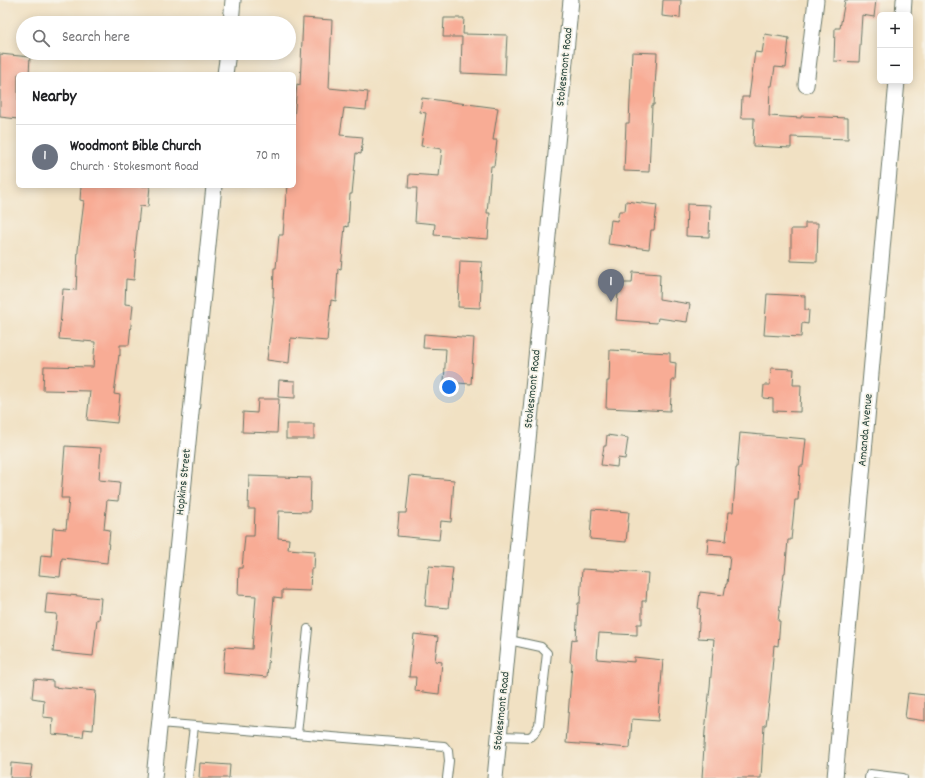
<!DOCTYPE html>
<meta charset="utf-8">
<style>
body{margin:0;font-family:Dekko,sans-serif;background:#f6f6f6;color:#202124}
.controls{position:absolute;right:12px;top:12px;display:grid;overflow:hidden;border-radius:6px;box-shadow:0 2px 10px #0003}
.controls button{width:36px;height:36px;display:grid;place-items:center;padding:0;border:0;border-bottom:1px solid #e0e0e0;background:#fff;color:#202124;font:20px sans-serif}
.you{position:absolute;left:449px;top:387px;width:14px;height:14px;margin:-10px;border:3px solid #fff;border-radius:50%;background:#1a73e8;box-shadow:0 0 0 6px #1a73e833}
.badge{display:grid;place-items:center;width:26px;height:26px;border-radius:50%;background:#db2777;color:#fff;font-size:13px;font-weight:700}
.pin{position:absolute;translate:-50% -33px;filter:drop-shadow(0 1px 2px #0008)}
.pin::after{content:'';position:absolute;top:21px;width:14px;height:12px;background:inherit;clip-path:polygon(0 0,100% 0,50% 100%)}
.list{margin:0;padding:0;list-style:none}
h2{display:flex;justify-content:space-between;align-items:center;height:52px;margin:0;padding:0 16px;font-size:17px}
h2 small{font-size:13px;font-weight:400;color:#757577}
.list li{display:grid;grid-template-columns:26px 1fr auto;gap:12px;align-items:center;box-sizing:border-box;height:64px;padding:0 16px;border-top:1px solid #e0e0e0}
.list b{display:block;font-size:15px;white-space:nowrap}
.list p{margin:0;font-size:13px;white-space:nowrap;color:#757577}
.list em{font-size:13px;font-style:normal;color:#757577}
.icon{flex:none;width:22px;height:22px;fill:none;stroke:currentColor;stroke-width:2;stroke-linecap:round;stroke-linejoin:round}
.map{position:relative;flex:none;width:925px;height:778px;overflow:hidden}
.search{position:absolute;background:#fff;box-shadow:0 2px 10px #0003;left:16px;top:16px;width:280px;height:44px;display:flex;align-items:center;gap:10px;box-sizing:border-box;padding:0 14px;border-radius:22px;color:#757577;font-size:15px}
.panel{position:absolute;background:#fff;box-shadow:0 2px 10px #0003;left:16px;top:72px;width:280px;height:116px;border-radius:6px}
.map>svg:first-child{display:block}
.building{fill:#f8ac95}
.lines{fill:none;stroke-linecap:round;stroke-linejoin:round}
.lane-casing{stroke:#687666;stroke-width:10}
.street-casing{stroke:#687666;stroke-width:17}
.lane{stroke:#fff;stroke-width:8}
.street{stroke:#fff;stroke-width:15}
.labels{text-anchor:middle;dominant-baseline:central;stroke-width:3.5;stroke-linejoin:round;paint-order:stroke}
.street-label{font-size:12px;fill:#1f3d34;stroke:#f7f3e8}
</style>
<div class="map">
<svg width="925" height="778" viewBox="0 0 925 778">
<rect width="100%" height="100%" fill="#f7f3e8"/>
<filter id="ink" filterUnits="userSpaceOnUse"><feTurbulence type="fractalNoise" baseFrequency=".025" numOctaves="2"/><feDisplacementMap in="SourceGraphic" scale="8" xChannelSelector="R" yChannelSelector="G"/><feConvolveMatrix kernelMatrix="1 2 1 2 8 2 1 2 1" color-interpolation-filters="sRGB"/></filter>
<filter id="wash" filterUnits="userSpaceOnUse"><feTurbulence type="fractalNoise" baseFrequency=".012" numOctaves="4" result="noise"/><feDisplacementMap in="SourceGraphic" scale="16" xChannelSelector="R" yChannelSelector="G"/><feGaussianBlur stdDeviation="0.9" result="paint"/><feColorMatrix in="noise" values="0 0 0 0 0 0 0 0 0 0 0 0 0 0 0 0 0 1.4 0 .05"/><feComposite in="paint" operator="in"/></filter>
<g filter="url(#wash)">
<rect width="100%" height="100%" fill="#f1e1c3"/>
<g id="blocks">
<!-- building -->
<g class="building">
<path d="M 663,0 L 681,0 L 680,18 L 662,16 Z"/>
<path d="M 845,0 L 876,0 L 874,17 L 862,15 L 859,62 L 834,61 L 835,28 L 840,28 Z"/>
<path d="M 303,18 L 332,20 L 329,88 L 368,92 L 366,110 L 344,108 L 340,135 L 363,137 L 361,154 L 356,153 L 352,194 L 350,194 L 348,227 L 345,226 L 341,269 L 338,268 L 336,301 L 331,300 L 327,341 L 291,338 L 289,363 L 267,360 L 274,297 L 273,297 L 274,268 L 276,268 L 279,235 L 283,235 L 286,194 L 287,194 L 288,186 L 294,186 L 294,118 L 297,84 L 300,85 Z"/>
<path d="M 444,18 L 464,18 L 463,34 L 507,35 L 505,75 L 461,73 L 462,37 L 443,37 Z"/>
<path d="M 765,34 L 789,38 L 786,68 L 775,67 L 772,86 L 770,86 L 769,116 L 801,118 L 801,116 L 848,118 L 848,139 L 791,137 L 791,148 L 753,146 L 754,118 L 741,118 L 742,97 L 749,97 L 755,52 L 762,53 Z"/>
<path d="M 632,52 L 657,53 L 654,105 L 652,105 L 649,172 L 624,171 L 626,123 L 629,123 Z"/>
<path d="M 0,54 L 30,57 L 29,74 L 18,74 L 18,119 L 0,117 Z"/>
<path d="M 422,98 L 498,108 L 493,140 L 497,140 L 494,166 L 491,166 L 487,213 L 490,213 L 488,239 L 434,235 L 435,224 L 415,222 L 417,188 L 408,188 L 409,174 L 439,176 L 442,149 L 421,146 L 426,113 L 420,112 Z"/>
<path d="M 81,186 L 150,186 L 148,207 L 140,206 L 135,252 L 136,252 L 134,280 L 126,279 L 125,304 L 133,305 L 129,345 L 120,345 L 120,356 L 119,355 L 114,394 L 120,395 L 117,423 L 87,420 L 90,391 L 43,390 L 44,366 L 93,367 L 95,342 L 59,339 L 63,289 L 76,290 L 78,250 L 84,201 L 80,200 Z"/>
<path d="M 626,201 L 657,205 L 654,230 L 651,230 L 649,249 L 608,244 L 611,220 L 617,221 L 619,211 L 625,211 Z"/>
<path d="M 687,204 L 710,205 L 709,237 L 686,236 Z"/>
<path d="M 805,223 L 818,223 L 817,262 L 791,261 L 791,229 L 805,229 Z"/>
<path d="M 460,261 L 482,262 L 480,308 L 458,307 Z"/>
<path d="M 633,272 L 660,274 L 659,299 L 690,304 L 687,322 L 658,318 L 657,323 L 616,320 L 618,292 L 621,292 L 621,283 L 632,283 Z"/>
<path d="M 767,294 L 805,296 L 805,310 L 809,310 L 808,324 L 802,323 L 801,337 L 764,335 Z"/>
<path d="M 424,334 L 474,338 L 471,384 L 444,382 L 446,349 L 423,348 Z"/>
<path d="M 610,350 L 670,353 L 670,362 L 676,363 L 675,380 L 672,380 L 670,411 L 606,408 L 607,381 L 609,381 Z"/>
<path d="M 771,368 L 794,369 L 793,385 L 801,385 L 800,412 L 773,411 L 773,399 L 763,398 L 764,385 L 770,385 Z"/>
<path d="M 279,380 L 295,381 L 295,398 L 278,397 Z"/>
<path d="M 258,399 L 279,399 L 277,433 L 242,432 L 243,412 L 257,413 Z"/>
<rect x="286" y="424" width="28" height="15"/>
<path d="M 740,433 L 806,439 L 803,466 L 800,466 L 798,500 L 795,500 L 791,540 L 788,540 L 785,573 L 784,573 L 778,621 L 780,621 L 778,646 L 774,645 L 770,694 L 766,725 L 764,725 L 761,778 L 702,778 L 705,731 L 710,687 L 714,639 L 698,638 L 700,609 L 698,608 L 700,592 L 724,595 L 726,584 L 727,584 L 730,556 L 707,554 L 708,539 L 726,541 L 729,512 L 733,512 L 736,468 L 737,468 Z"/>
<path d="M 607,435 L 628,438 L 625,459 L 618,458 L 617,467 L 601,465 L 604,446 L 606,446 Z"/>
<path d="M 65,446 L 101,448 L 99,480 L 120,482 L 118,501 L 107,500 L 104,529 L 110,530 L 107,563 L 62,558 L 60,577 L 39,575 L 41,555 L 51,556 L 53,528 L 66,529 L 69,498 L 61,498 Z"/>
<path d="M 249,476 L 311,478 L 310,512 L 279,511 L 278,538 L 289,539 L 288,549 L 315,551 L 314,569 L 311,569 L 310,591 L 282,590 L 282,598 L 274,597 L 267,677 L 223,673 L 225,647 L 252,649 L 256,596 L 238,595 L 239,568 L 242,568 L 245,536 L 254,536 L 255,509 L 248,509 Z"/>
<path d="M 410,476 L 454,480 L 451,522 L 441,521 L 439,540 L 397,536 L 399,513 L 406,513 Z"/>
<path d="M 592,509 L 629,512 L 626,542 L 590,539 Z"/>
<path d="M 429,566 L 453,568 L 448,608 L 425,606 Z"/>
<path d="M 582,569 L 648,573 L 646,601 L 642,601 L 642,624 L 637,624 L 637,635 L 599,633 L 597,659 L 634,662 L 634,657 L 663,660 L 658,721 L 632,719 L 630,748 L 566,743 L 572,663 L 570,662 L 572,639 L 576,640 L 578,603 L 580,603 Z"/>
<path d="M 47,593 L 101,598 L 99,620 L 97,619 L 93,656 L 53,652 L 57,614 L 45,613 Z"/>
<path d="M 414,634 L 438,637 L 435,661 L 442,662 L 439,694 L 415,691 L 416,677 L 409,677 Z"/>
<path d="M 34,679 L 53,681 L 53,687 L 96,691 L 93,730 L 84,729 L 83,737 L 52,734 L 53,718 L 43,717 L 44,700 L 32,698 Z"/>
<path d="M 908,693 L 925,695 L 925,721 L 905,718 Z"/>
<path d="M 11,763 L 32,765 L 30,778 L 10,778 Z"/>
<path d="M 200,763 L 230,765 L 229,778 L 199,778 Z"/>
</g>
</g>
</g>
<g filter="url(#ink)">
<use href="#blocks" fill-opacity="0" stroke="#687666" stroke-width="1"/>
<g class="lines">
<defs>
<g id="lane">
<path d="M 159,723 L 444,746 L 448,751 L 449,761 L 447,778"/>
<path d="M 297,734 L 308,629"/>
<path d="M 500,736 L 529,737 L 533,735 L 539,725 L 547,653 L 541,647 L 509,640"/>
<path d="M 188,778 L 194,726"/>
<path d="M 869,778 L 870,774 L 903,778"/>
</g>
<g id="street">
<path d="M 903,15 L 904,0"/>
<path d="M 231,23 L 233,0"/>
<path d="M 225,74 L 228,53"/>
<path d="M 806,85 L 816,0"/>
<path d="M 154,778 L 214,186"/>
<path d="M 495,778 L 571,0"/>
<path d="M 835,778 L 897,81"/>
</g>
</defs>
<!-- lane casing -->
<use href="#lane" class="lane-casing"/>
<!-- street casing -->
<use href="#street" class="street-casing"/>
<!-- lane -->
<use href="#lane" class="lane"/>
<!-- street -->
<use href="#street" class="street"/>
</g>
</g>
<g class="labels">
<!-- street labels -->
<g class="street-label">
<text transform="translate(565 67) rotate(-84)">Stokesmont Road</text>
<text transform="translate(533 389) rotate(-84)">Stokesmont Road</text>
<text transform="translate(866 430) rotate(-85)">Amanda Avenue</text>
<text transform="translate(184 482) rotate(-84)">Hopkins Street</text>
<text transform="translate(502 711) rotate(-84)">Stokesmont Road</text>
</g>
</g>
</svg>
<div class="controls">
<button>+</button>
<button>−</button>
</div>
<div class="you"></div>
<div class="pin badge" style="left:611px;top:302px;background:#6b7280">1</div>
<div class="search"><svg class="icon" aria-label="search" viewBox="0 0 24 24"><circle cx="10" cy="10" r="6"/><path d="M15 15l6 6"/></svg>Search here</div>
<section class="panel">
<h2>Nearby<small></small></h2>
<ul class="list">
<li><span class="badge" style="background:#6b7280">1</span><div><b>Woodmont Bible Church</b><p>Church · Stokesmont Road</p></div><em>70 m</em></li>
</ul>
</section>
</div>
